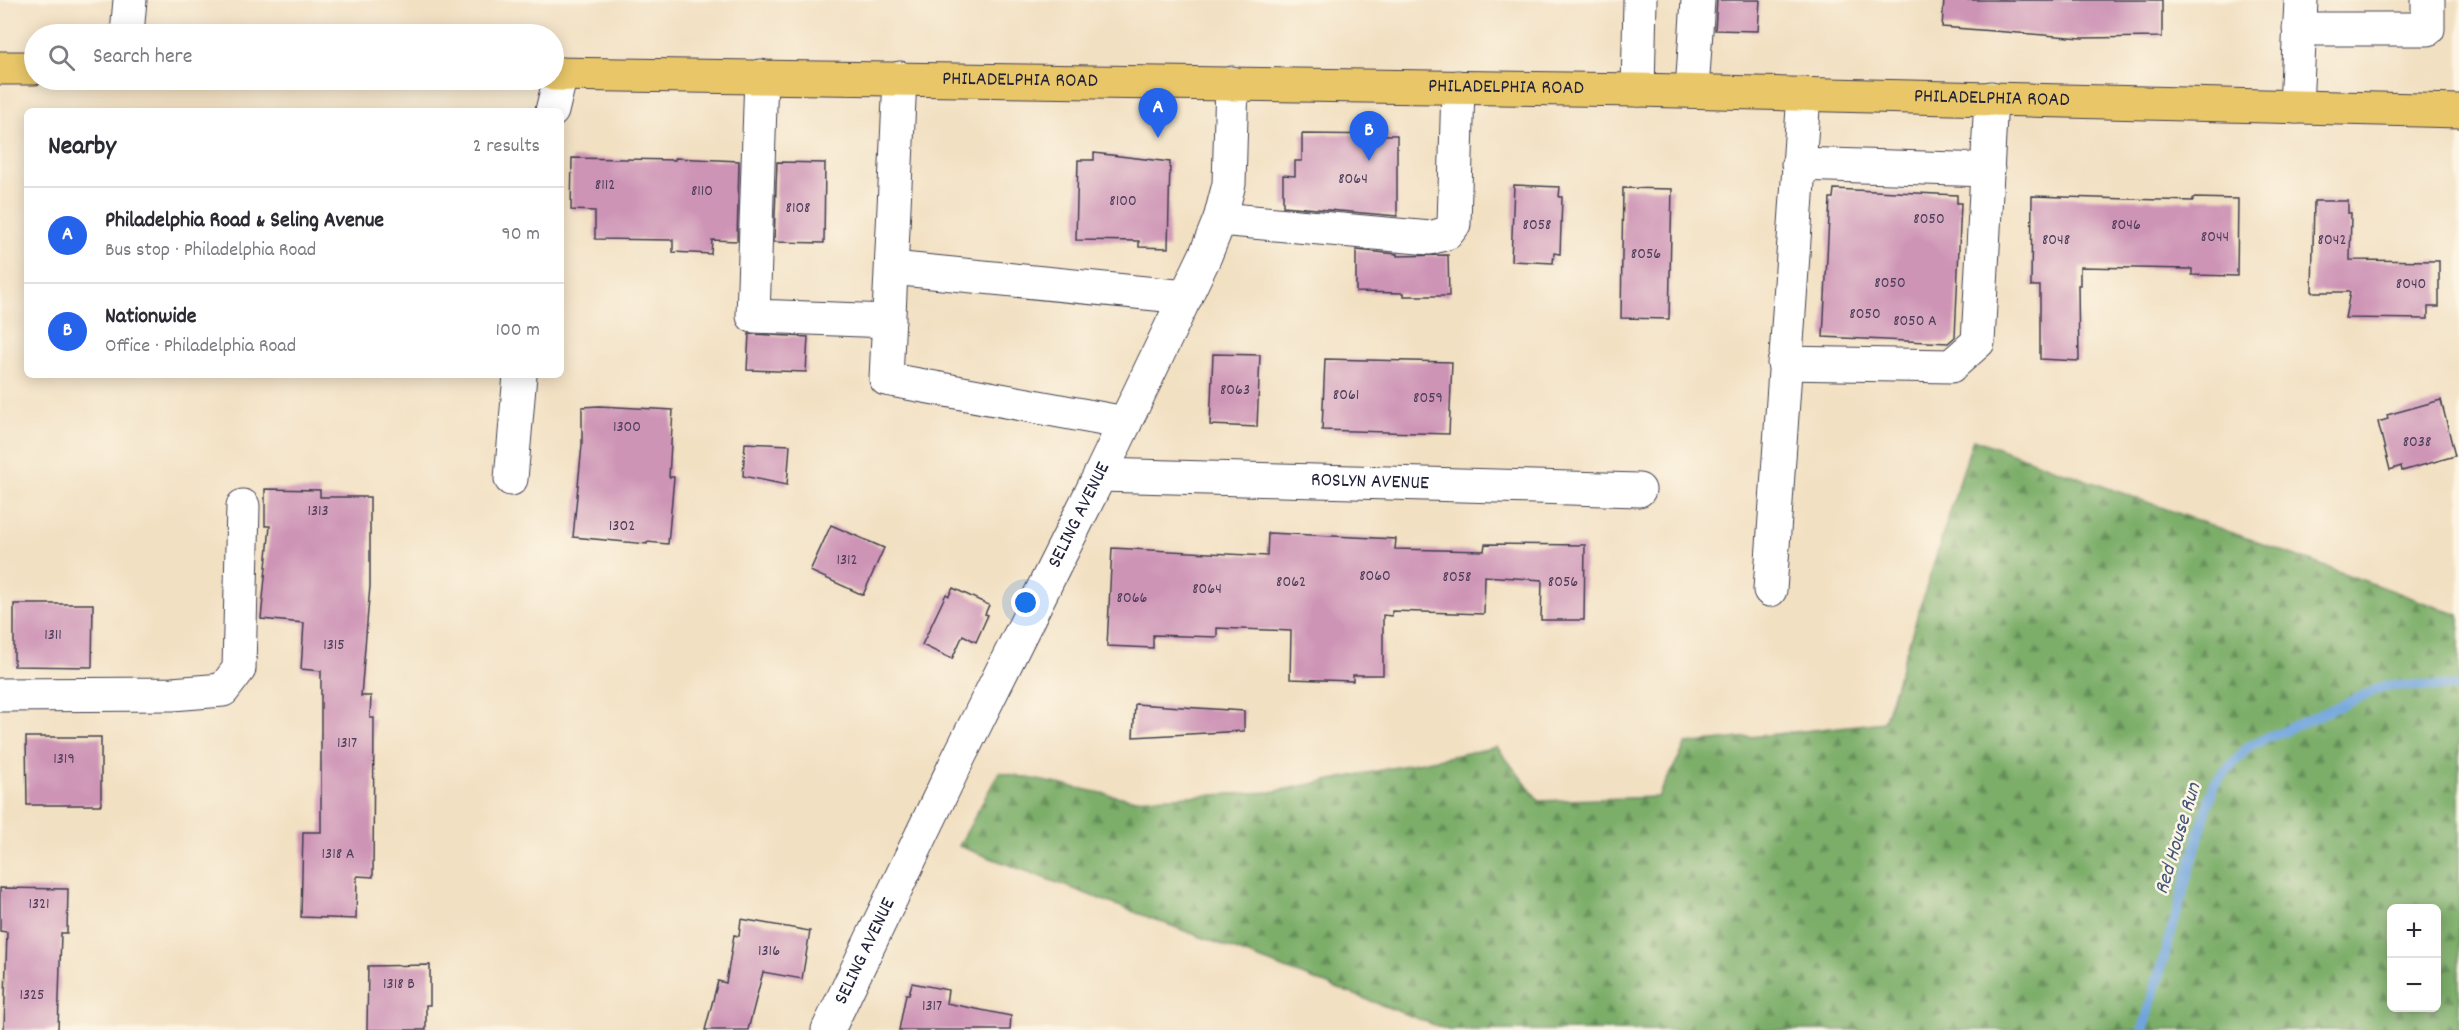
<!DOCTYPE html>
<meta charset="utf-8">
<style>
body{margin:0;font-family:Dekko,sans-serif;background:#f2f2f3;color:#2b2b33}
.controls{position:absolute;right:18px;bottom:18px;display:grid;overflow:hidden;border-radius:9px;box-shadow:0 3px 15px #0003}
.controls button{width:54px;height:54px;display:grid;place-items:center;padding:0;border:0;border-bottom:2px solid #e1e1e2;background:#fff;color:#2b2b33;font:30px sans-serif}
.you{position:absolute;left:1026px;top:603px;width:21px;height:21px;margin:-15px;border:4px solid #fff;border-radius:50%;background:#1a73e8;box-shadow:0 0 0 9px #1a73e833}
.badge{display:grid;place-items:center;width:39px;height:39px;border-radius:50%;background:#2563eb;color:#fff;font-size:20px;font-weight:700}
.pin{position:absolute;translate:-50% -50px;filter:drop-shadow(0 2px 3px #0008)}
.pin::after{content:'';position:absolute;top:32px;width:21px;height:18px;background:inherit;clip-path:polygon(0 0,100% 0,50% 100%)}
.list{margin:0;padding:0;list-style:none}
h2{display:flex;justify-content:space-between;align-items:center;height:78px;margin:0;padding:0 24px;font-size:26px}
h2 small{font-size:20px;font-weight:400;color:#7c7c81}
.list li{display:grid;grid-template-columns:39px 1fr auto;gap:18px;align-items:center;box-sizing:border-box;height:96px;padding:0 24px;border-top:2px solid #e1e1e2}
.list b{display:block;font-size:22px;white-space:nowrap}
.list p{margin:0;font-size:20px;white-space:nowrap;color:#7c7c81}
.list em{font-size:20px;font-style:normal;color:#7c7c81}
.icon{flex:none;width:33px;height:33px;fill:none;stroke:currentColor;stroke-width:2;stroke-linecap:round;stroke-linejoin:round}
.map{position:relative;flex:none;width:2459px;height:1030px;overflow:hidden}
.search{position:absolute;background:#fff;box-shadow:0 3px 15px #0003;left:24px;top:24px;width:540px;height:66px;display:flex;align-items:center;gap:15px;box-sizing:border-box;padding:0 21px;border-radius:33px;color:#7c7c81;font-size:22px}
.panel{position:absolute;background:#fff;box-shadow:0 3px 15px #0003;left:24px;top:108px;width:540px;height:270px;border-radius:9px}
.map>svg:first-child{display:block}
.forest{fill:url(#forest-firs);stroke:#4f6852;stroke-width:1.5;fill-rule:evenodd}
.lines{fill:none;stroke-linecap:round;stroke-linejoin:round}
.stream{stroke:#70a4dd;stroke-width:10}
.building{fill:#ce94b6}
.minor-casing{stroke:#413e4f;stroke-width:35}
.major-casing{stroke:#413e4f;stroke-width:35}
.minor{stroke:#fff;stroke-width:33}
.major{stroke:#e9c769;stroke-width:33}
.labels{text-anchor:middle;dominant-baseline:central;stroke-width:5;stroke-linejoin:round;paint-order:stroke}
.number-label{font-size:16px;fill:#4d3e5a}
.street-label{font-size:20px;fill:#22223b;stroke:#fcf5e5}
.water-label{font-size:21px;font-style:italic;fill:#41567c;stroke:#fcf5e5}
</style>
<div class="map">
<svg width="2459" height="1030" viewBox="0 0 2459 1030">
<defs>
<pattern id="forest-firs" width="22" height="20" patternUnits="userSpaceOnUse" patternTransform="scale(1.5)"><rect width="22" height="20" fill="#7cae69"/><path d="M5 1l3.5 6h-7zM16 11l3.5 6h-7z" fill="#658d58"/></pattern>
</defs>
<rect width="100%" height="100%" fill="#fcf5e5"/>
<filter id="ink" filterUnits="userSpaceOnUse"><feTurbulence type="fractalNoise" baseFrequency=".0167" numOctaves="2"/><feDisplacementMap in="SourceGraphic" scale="12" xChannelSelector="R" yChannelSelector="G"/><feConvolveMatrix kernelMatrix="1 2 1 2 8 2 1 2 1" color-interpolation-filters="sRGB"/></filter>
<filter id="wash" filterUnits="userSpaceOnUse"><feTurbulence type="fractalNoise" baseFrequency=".008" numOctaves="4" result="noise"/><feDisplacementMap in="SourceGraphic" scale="24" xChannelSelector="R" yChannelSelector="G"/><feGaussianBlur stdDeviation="1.35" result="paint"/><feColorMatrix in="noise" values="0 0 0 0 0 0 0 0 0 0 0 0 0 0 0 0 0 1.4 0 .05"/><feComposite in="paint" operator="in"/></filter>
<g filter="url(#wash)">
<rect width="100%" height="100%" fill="#f2e0c2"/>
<!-- forest -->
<path class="forest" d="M 1973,439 L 2459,615 L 2459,1030 L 1448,1030 L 959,846 L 999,772 L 1131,799 L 1271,792 L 1497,747 L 1539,801 L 1658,797 L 1686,744 L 1884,722 ZM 2392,908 L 2436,908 L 2436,1008 L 2392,1008 Z"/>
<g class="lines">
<!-- stream -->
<path class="stream" d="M 2143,1030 L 2214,784 L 2249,746 L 2387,685 L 2459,687"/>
</g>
<g id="blocks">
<!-- building -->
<g class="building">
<path d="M 1717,0 L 1760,0 L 1758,31 L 1715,30 Z"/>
<path d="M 1944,0 L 2162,0 L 2162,37 L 2082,38 L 1942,27 Z"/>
<path d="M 1302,134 L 1397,135 L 1397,216 L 1283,206 L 1283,175 L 1295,176 L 1295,161 L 1302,161 Z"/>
<path d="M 1094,153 L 1170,162 L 1168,248 L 1139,247 L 1139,241 L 1076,240 L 1078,160 L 1094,160 Z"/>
<path d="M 572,158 L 675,160 L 675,158 L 739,161 L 737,241 L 712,240 L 711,254 L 673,252 L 673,240 L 595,239 L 595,211 L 571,210 Z"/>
<path d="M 777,162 L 825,163 L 824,243 L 774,242 Z"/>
<path d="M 1514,185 L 1560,187 L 1559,197 L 1562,197 L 1560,254 L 1554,253 L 1553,263 L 1511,261 Z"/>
<path d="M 1623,188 L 1672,189 L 1669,319 L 1621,318 Z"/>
<path d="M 1834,189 L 1957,195 L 1957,203 L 1961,203 L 1955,337 L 1948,343 L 1823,337 L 1830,198 L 1833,198 Z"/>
<path d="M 2032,196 L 2193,201 L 2193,198 L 2238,199 L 2237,276 L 2192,275 L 2192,269 L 2080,267 L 2080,285 L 2078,285 L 2079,361 L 2040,359 L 2040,286 L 2031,286 Z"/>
<path d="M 2314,201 L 2348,201 L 2348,213 L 2351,213 L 2350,260 L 2439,261 L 2439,307 L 2428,307 L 2428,319 L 2345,318 L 2350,292 L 2312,292 Z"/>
<path d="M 1356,250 L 1397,254 L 1397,256 L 1448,255 L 1449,296 L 1404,296 L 1404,293 L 1356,292 Z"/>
<path d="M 749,334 L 808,337 L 806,372 L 747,370 Z"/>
<path d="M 1213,354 L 1260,355 L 1257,427 L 1210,425 Z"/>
<path d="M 1325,359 L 1452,362 L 1449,434 L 1322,430 Z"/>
<path d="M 2441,400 L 2455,456 L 2402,471 L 2401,466 L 2390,470 L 2378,422 L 2388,419 L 2387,415 Z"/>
<path d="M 599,406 L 673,410 L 669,477 L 674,477 L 668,544 L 647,542 L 647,544 L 573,537 L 582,445 L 582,407 Z"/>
<path d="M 745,443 L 790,445 L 787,485 L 743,476 Z"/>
<path d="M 265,489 L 320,490 L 320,497 L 370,497 L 370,586 L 361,696 L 371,696 L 370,718 L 374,718 L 373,877 L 357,876 L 356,919 L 301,917 L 303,832 L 321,832 L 321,671 L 301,669 L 304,623 L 261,619 L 270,526 L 265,526 Z"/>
<path d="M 831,525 L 884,548 L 863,595 L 810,571 Z"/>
<path d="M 1268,533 L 1396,539 L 1395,549 L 1484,551 L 1485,544 L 1585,545 L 1584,620 L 1541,620 L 1542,580 L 1485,576 L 1484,614 L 1392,611 L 1392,616 L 1383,615 L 1383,675 L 1353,675 L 1353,681 L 1290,679 L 1291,631 L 1217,628 L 1217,637 L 1153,635 L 1153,648 L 1107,646 L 1112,548 L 1267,556 Z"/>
<path d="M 953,588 L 989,605 L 985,614 L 988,615 L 976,642 L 963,635 L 952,659 L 922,645 L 946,594 L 949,596 Z"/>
<path d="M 14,604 L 93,604 L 92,667 L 14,666 Z"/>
<path d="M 1135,704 L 1244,711 L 1244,731 L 1133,737 Z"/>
<path d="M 26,737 L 101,737 L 101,805 L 27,805 Z"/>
<path d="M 0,888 L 68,889 L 67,933 L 61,933 L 58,1030 L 4,1030 L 7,932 L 0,931 Z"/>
<path d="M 741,919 L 810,931 L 802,979 L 763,972 L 748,1030 L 705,1030 L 718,981 L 726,983 L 734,935 L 739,936 Z"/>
<path d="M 430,965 L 430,1005 L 426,1005 L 426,1030 L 367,1030 L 368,966 Z"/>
<path d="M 912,983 L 948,990 L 946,1003 L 1011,1016 L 1010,1030 L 899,1030 L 906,994 L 909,994 Z"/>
</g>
</g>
</g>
<g filter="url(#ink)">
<use href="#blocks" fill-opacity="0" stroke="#413e4f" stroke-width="1.5"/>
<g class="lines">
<defs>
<g id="minor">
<path d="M 2299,29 L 2428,29 L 2428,0"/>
<path d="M 127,34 L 130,0"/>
<path d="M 761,76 L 753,316 L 889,321"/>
<path d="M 900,78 L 886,379 L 1125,423"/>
<path d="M 1638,90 L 1640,0"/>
<path d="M 1692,91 L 1698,0"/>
<path d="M 2296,107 L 2301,0"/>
<path d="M 552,111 L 561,74"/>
<path d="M 1798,164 L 1988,170"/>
<path d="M 1220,219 L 1430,238 L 1447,233 L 1454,224 L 1458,87"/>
<path d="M 892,268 L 1186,297"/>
<path d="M 1784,363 L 1951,366 L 1978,342 L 1991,98"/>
<path id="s1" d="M 1100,475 L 1639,490"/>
<path d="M 511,479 L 520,375"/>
<path d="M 1770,590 L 1804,94"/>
<path d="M 0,695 L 172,694 L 223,690 L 239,669 L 243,506"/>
<path id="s2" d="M 828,1030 L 957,761 L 1100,475 L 1205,256 L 1220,219 L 1229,184 L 1232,83"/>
</g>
<g id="major">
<path d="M 0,68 L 34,68"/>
<path id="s3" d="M 554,74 L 1638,90 L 2459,111"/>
</g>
</defs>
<!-- minor casing -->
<use href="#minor" class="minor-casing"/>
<!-- major casing -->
<use href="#major" class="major-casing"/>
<!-- minor -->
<use href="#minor" class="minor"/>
<!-- major -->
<use href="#major" class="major"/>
</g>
</g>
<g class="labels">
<!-- number labels -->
<g class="number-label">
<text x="1353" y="179">8064</text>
<text x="605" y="185">8112</text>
<text x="702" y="191">8110</text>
<text x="1123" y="201">8100</text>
<text x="798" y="208">8108</text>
<text x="1929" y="219">8050</text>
<text x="1537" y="225">8058</text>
<text x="2126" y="225">8046</text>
<text x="2215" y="237">8044</text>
<text x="2056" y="240">8048</text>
<text x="2332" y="240">8042</text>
<text x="1646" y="254">8056</text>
<text x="1890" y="283">8050</text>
<text x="2411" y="284">8040</text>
<text x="1865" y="314">8050</text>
<text x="1915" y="321">8050 A</text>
<text x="1235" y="390">8063</text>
<text x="1346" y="395">8061</text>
<text x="1428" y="398">8059</text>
<text x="627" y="427">1300</text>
<text x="2417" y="442">8038</text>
<text x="318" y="511">1313</text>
<text x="622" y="526">1302</text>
<text x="847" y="560">1312</text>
<text x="1375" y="576">8060</text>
<text x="1457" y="577">8058</text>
<text x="1291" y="582">8062</text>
<text x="1563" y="582">8056</text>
<text x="1207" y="589">8064</text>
<text x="1132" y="598">8066</text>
<text x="53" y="635">1311</text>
<text x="334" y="645">1315</text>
<text x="347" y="743">1317</text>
<text x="64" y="759">1319</text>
<text x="338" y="854">1318 A</text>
<text x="39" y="904">1321</text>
<text x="769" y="951">1316</text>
<text x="399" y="984">1318 B</text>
<text x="32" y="995">1325</text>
<text x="932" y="1006">1317</text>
</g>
<!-- street labels -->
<g class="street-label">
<text stroke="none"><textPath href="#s3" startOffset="466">PHILADELPHIA ROAD</textPath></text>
<text stroke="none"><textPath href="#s3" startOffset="952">PHILADELPHIA ROAD</textPath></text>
<text stroke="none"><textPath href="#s3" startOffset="1438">PHILADELPHIA ROAD</textPath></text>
<text stroke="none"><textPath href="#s1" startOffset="270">ROSLYN AVENUE</textPath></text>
<text stroke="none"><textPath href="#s2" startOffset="573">SELING AVENUE</textPath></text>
<text stroke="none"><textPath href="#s2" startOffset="87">SELING AVENUE</textPath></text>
</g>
<!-- water labels -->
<g class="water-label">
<text transform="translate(2179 839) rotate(-73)">Red House Run</text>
</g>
</g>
</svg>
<div class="controls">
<button>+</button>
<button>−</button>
</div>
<div class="you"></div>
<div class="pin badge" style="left:1158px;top:138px">A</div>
<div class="pin badge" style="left:1369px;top:161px">B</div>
<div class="search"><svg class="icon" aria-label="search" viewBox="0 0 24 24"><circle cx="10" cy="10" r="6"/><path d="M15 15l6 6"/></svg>Search here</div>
<section class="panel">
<h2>Nearby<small>2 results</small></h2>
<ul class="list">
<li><span class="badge">A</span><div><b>Philadelphia Road &amp; Seling Avenue</b><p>Bus stop · Philadelphia Road</p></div><em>90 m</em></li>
<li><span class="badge">B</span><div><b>Nationwide</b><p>Office · Philadelphia Road</p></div><em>100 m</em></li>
</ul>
</section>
</div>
